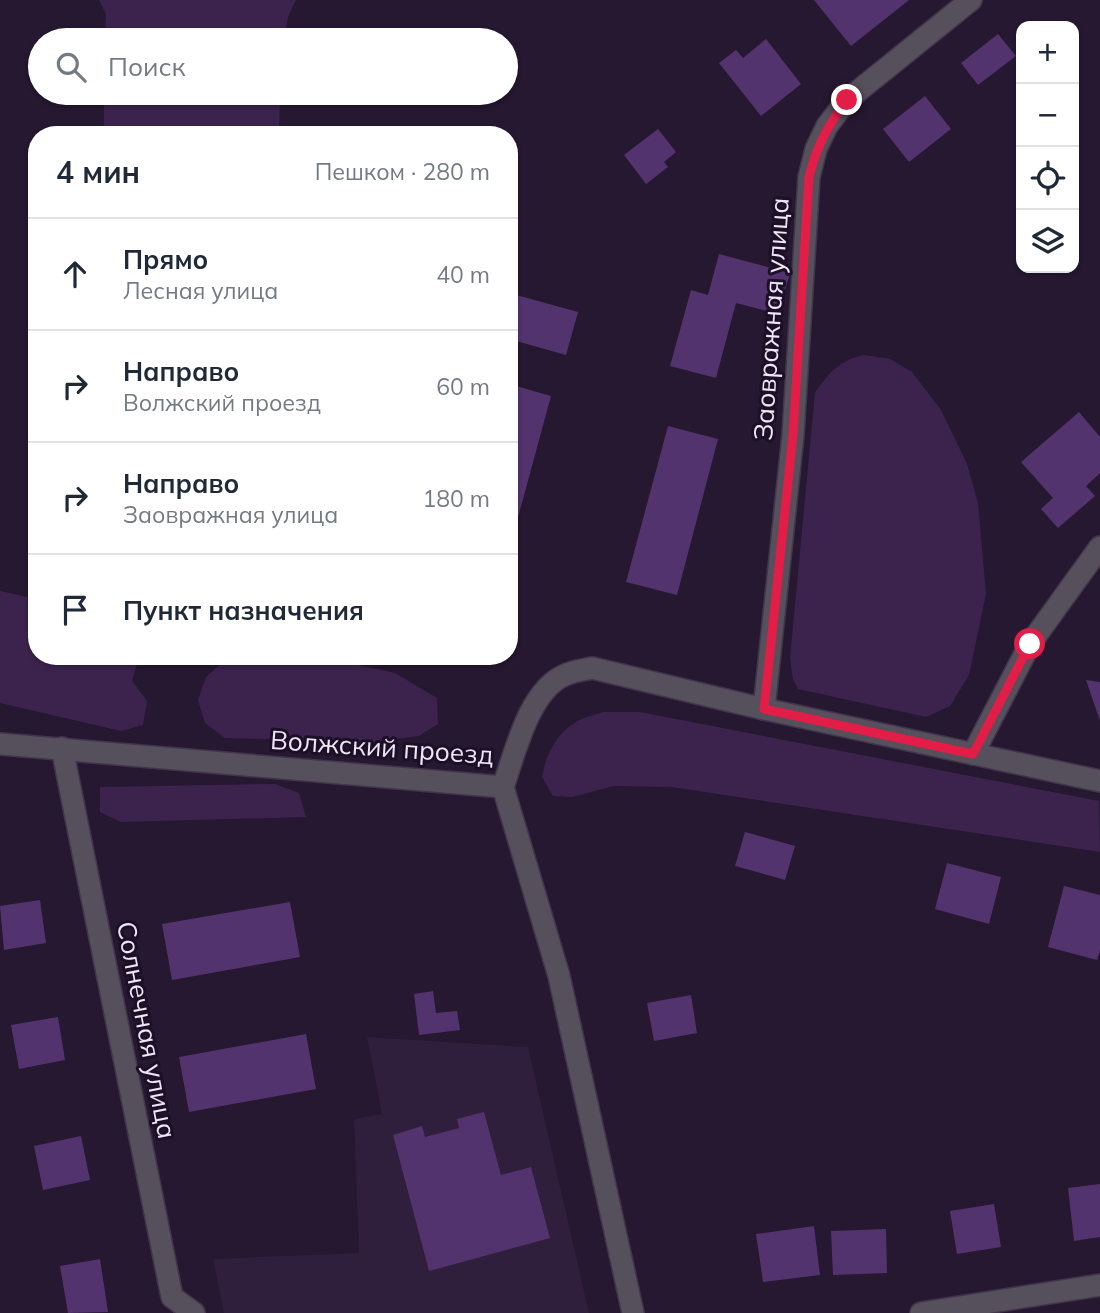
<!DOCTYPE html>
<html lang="ru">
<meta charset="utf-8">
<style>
body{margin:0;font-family:Mulish,sans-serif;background:#f2f2f3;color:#1f2937}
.controls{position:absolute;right:21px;top:21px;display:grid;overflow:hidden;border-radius:14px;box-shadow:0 2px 5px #0004}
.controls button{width:63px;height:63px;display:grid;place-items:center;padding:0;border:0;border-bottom:2px solid #e0e1e3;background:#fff;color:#1f2937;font:35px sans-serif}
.stop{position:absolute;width:21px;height:21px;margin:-16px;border:5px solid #e11d48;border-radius:50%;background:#fff}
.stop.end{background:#e11d48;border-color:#fff;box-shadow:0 2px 7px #0008}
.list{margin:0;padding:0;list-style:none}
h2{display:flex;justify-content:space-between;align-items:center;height:91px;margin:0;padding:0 28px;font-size:30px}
h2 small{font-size:23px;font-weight:400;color:#747a83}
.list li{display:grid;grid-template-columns:46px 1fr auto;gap:21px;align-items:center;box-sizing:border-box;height:112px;padding:0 28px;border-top:2px solid #e0e1e3}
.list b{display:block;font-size:26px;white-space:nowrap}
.list p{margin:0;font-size:23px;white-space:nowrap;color:#747a83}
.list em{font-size:23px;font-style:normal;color:#747a83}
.icon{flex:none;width:38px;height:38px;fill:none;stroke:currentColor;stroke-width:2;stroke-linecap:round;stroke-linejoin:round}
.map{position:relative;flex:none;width:1100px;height:1313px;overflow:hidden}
.search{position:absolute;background:#fff;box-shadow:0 2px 5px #0004;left:28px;top:28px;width:490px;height:77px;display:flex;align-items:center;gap:18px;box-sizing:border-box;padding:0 24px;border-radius:38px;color:#747a83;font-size:26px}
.panel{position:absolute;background:#fff;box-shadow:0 2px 5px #0004;left:28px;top:126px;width:490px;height:539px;border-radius:28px}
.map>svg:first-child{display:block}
.built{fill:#2f1e3c}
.green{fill:#3b234e}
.building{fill:#53336d}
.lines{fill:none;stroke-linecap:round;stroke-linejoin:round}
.street-casing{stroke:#41354c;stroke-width:24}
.street{stroke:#564f5c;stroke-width:21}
.route{stroke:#e11d48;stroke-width:9}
.labels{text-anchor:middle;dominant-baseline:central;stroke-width:6;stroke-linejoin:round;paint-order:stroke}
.street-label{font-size:26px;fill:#eee5f6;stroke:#1c0f26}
</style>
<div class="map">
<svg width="1100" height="1313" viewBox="0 0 1100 1313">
<rect width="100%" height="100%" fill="#251830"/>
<!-- built -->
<path class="built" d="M 367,1037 L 528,1047 L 589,1313 L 224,1313 L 213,1259 L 359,1253 L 354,1119 L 382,1114 Z"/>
<!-- green -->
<g class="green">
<path d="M 99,0 L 296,0 L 288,17 L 284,40 L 105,40 L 106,14 Z"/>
<path d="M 104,93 L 280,93 L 279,135 L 104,135 Z"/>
<path d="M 865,355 L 890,359 L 912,372 L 941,410 L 967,464 L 978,503 L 986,594 L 969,675 L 950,706 L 926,717 L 798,689 L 793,679 L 790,658 L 815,393 C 828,373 841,359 865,355 Z"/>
<path d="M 0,591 L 37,599 L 37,656 L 139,656 L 132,681 L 147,701 L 143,725 L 121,731 L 0,703 Z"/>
<path d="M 225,660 L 345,662 L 395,673 L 437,698 L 438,724 L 419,736 L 373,742 L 225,738 L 205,723 L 198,700 L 206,677 Z"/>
<path d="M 603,712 L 640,712 L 1099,801 L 1100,852 L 672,787 L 614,786 L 572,797 L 553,796 L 542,777 C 545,756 557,732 576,722 C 584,717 594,715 603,712 Z"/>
<path d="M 275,784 L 299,793 L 306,817 L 121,822 L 100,812 L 100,787 Z"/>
</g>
<!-- building -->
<g class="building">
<path d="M 814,0 L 909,0 L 851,46 Z"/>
<path d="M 998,34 L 1016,56 L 978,85 L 961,63 Z"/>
<path d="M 766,39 L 801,84 L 761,116 L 719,63 L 736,50 L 743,58 Z"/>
<path d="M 925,96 L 951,129 L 909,162 L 883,129 Z"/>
<path d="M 658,129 L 676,152 L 664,162 L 668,167 L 646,184 L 624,155 Z"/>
<path d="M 719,254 L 790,273 L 778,314 L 736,303 L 716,378 L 670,366 L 691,290 L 708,295 Z"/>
<path d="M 509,293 L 578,312 L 566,355 L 509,339 Z"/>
<path d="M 516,386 L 551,396 L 510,547 L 509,412 Z"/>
<path d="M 1079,412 L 1100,437 L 1100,473 L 1086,486 L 1095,496 L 1058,528 L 1041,509 L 1053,498 L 1021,462 Z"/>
<path d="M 668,426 L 718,439 L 677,595 L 626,582 Z"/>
<path d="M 1086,680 L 1100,682 L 1100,721 Z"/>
<path d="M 745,832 L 795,846 L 785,880 L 735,866 Z"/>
<path d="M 947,863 L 1001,877 L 989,924 L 935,909 Z"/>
<path d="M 1064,886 L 1100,895 L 1100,950 L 1097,960 L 1048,947 Z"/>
<path d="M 40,900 L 46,943 L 4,950 L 0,906 Z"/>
<path d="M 290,902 L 300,957 L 172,980 L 162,924 Z"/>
<path d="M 433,991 L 436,1013 L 457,1011 L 460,1030 L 419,1035 L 414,994 Z"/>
<path d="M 691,995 L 697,1033 L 654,1041 L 647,1003 Z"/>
<path d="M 58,1017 L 65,1060 L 19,1069 L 11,1025 Z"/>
<path d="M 306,1034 L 316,1089 L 189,1112 L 179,1057 Z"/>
<path d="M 484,1112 L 501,1175 L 531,1167 L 550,1238 L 429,1271 L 393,1135 L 422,1126 L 425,1137 L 459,1128 L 457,1119 Z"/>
<path d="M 81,1136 L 90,1180 L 43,1190 L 34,1146 Z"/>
<path d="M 1100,1184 L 1100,1237 L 1074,1241 L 1068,1188 Z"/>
<path d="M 994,1204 L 1001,1247 L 957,1254 L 950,1211 Z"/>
<path d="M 814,1226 L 820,1275 L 763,1282 L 756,1234 Z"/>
<path d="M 886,1229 L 887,1273 L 833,1275 L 831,1231 Z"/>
<path d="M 100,1259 L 108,1312 L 68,1313 L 60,1266 Z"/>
</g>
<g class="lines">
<defs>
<g id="street">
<path d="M 764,709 L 793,435 L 809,177 L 816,149 L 827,126 L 847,100 L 971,0"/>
<path d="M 0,744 L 503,787 C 515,753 529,690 565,675 C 573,671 583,670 592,668 L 764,709 L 1100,781"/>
<path d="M 62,748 L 172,1297 L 194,1313"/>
<path d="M 973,754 L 1030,644 L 1100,547"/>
<path d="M 503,787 L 559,976 L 633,1313"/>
<path d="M 921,1313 L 1100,1285"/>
</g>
</defs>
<!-- street casing -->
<use href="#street" class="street-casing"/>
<!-- street -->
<use href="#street" class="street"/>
</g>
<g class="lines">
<!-- route -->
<path class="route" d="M 847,100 C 827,127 817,145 809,177 L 793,435 L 764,709 L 973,754 L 1030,644"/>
</g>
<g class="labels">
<!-- street labels -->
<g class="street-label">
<text transform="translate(771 319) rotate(-86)">Заовражная улица</text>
<text transform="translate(382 747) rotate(4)">Волжский проезд</text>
<text transform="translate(147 1030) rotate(79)">Солнечная улица</text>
</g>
</g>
</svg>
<div class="controls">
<button>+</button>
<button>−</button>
<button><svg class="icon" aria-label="locate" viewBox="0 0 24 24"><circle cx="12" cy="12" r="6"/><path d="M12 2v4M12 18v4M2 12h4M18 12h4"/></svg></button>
<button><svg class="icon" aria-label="layers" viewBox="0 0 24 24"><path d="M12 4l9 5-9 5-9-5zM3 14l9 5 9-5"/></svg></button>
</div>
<div class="stop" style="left:1030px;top:644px"></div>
<div class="stop end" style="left:847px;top:100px"></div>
<div class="search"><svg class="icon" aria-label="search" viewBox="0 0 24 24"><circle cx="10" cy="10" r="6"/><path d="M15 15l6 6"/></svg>Поиск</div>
<section class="panel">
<h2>4 мин<small>Пешком · 280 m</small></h2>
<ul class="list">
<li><svg class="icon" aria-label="ahead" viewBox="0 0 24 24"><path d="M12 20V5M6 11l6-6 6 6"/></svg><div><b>Прямо</b><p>Лесная улица</p></div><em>40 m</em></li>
<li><svg class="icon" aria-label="right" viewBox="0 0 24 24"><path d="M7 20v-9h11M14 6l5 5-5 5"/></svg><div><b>Направо</b><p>Волжский проезд</p></div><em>60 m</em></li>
<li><svg class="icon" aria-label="right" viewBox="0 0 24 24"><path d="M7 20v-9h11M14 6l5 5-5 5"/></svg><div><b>Направо</b><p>Заовражная улица</p></div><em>180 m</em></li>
<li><svg class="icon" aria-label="arrive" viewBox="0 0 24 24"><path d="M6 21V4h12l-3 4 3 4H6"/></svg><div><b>Пункт назначения</b></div></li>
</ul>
</section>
</div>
